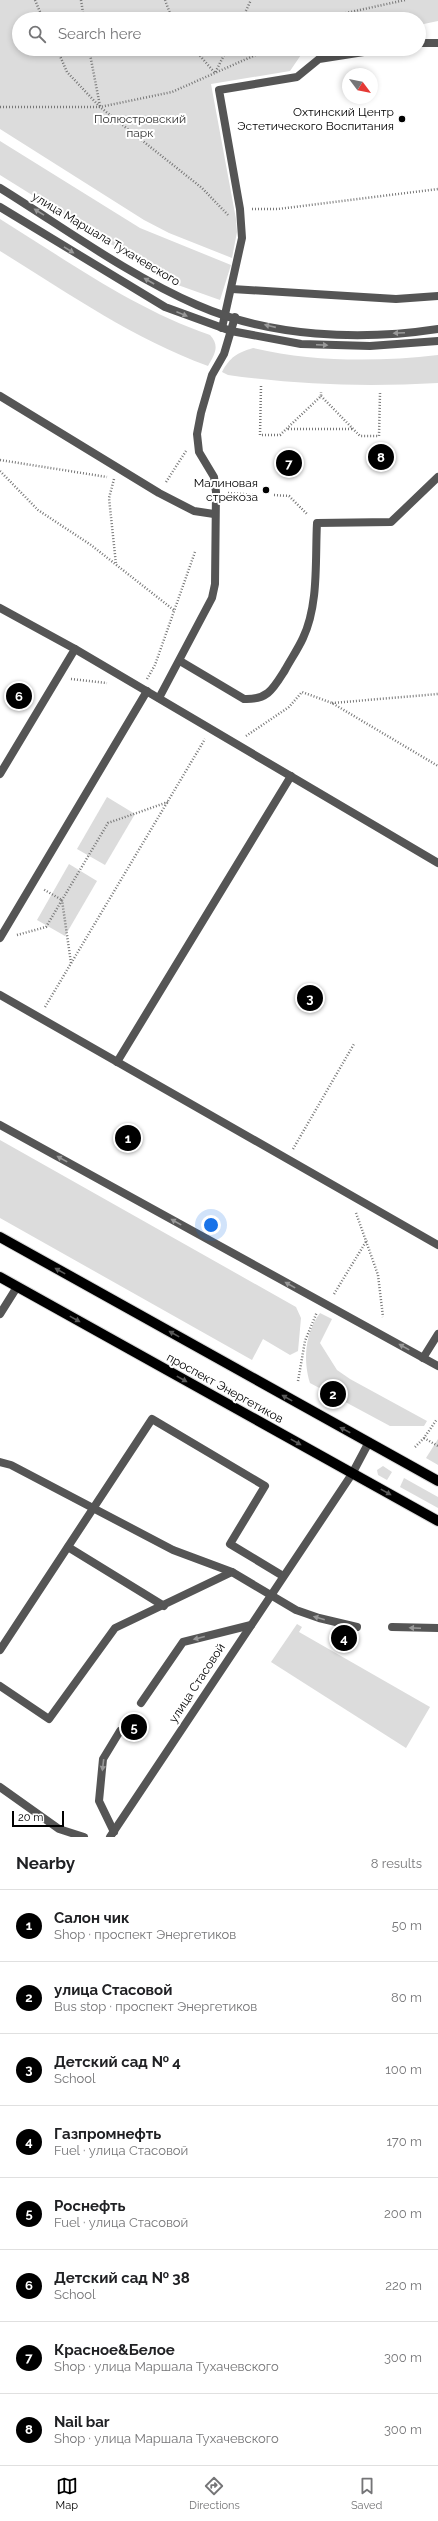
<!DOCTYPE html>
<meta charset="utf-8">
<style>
body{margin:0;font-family:Raleway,sans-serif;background:#f6f6f6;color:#202124}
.compass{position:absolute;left:342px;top:68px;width:36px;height:36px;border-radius:50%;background:#fff;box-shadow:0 2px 6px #0003;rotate:122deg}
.scale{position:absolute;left:12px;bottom:10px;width:52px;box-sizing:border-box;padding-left:4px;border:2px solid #000;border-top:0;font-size:11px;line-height:14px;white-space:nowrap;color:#000;-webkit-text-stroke:3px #fff;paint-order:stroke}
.you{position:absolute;left:211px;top:1225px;width:14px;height:14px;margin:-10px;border:3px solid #fff;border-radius:50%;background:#1a73e8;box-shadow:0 0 0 6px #1a73e833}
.badge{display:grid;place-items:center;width:26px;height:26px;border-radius:50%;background:#000;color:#fff;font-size:13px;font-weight:700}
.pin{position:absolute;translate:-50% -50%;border:2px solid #fff;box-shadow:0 1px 4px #0006}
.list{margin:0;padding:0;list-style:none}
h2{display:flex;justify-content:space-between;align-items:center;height:52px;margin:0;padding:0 16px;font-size:17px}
h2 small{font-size:13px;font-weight:400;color:#757577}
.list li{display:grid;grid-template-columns:26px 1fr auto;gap:12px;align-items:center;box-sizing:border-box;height:72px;padding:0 16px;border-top:1px solid #e0e0e0}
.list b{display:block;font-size:15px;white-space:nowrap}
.list p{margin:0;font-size:13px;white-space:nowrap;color:#757577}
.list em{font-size:13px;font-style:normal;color:#757577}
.icon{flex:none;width:22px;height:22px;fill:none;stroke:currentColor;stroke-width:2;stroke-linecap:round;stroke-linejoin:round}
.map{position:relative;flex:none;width:438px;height:1837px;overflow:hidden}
.search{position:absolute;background:#fff;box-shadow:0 2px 6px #0003;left:12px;right:12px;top:12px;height:44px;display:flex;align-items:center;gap:10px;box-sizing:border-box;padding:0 14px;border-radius:22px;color:#757577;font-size:15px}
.sheet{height:628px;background:#fff}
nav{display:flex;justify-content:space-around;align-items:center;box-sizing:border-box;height:56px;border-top:1px solid #e0e0e0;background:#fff;font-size:11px;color:#757577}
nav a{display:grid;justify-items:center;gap:2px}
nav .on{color:#000}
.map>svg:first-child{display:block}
.green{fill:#dcdcdc}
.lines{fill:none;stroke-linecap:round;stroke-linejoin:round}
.primary-casing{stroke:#dbdbdb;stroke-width:12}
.path{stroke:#777;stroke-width:2.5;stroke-dasharray:1 2;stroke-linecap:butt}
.service{stroke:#555;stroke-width:8}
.minor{stroke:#555;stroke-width:8}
.tertiary{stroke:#555;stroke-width:8}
.primary{stroke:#000;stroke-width:10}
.oneway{fill:#999}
.oneway2{fill:#595959}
.poi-dot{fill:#000;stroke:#fff;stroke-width:1.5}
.labels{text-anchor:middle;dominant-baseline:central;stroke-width:4;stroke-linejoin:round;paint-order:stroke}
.poi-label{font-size:12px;fill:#000;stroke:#fff;text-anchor:end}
.park-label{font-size:12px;fill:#333;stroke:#fff}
.street-label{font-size:12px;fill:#000;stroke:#fff}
</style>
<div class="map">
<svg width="438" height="1837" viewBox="0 0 438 1837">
<rect width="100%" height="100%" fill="#fff"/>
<!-- green -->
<g class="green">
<path d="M 0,0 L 438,0 L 438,21 L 419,25 L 419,19 L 19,19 L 19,49 L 305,49 L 290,71 L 211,84 L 236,219 L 237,232 L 232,258 L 169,233 L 144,220 L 0,129 Z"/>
<path d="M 0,141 L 140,228 L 231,265 L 220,300 L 175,284 L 0,175 Z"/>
<path d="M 0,219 C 68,261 134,309 210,335 C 220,346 215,354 208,366 C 132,338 68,293 0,251 Z"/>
<path d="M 253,348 C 313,362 377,362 438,355 L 438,383 C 367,387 298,385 228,375 L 222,372 C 230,357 237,353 253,348 Z"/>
<path d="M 107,797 L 135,814 L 105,865 L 77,849 Z"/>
<path d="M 69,864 L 97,881 L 65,936 L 37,920 Z"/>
<path d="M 0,1140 L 296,1307 L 301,1318 L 298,1351 L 290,1355 L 263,1339 L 252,1360 L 0,1218 Z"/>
<path d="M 320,1313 L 332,1319 L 320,1343 L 337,1370 L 350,1379 L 427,1421 L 424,1426 L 390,1426 L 310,1383 C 303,1360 305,1333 320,1313 Z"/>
<path d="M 438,1439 L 438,1465 L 426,1458 Z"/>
<path d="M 383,1466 L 392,1472 L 387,1480 L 378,1475 L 377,1470 Z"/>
<path d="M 404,1478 L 438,1497 L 438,1508 L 400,1487 Z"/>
<path d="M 297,1624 L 302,1627 L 299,1632 L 430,1707 L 406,1748 L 271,1662 Z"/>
</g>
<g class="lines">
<defs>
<g id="primary">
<path d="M 0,1237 L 438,1481"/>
<path d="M 0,1277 L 438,1521"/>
</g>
</defs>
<!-- primary casing -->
<use href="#primary" class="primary-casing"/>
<!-- path -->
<g class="path">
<path d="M 35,0 L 43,19"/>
<path d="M 81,0 L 84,19"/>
<path d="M 165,0 L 172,19"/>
<path d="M 242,19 L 251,0"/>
<path d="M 319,19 L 405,0"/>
<path d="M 57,49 L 67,72 L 100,107 L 202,188 L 228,215"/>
<path d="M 89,49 L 100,106"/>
<path d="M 194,49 L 215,73 L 227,49"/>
<path d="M 0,107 L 100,107 L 172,92 L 269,49"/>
<path d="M 252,209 L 278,209 L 438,189"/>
<path d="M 261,386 L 260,435 L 280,435 L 321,396 L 321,392"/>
<path d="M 321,396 L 360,436 L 379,436 L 380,393"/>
<path d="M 288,429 L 353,429"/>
<path d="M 0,460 L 107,477"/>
<path d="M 0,471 L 38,510 L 91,545 L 175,611"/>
<path d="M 114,479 L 109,498 L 116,564"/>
<path d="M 166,482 L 186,451"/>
<path d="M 228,493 L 257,495"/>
<path d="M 274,495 L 289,496 L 308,515"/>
<path d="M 71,679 L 107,683"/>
<path d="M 147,679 L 155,665 L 195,552"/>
<path d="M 332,703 L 438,694"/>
<path d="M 246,736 L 289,707 L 302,692 L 332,703 L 438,766"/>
<path d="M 17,935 L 46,927 L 62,900 L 43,889"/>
<path d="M 71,963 L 62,900 L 108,823 L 168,802"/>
<path d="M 45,1007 L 205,739"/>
<path d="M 293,1149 L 354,1044"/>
<path d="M 356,1213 L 378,1275 L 383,1317"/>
<path d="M 334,1294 L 367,1240"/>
<path d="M 298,1381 L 305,1341 L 317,1312"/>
<path d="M 424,1438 L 438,1446"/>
<path d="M 415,1447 L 424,1438 L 437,1419"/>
</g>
<!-- service -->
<g class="service">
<path d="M 419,43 L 438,43"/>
<path d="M 232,289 L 396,299 L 438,296"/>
<path d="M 222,328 L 242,238 L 240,209 L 219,90 L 297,77 L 319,59 L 383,49"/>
<path d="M 0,396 L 159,493 L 194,511 L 214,514"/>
<path d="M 0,608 L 75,649 L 0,774"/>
<path d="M 75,649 L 438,863"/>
<path d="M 180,661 L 244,699 C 268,700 273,689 285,670 C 291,659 298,649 303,638 C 319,604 315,560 317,523 L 391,522 L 438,477"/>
<path d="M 159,698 L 212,598 L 215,584 L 216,492 L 214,477 L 199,452 L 197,434 L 201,413 L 212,375 L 224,354 L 235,317"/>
<path d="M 0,938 L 147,691"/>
<path d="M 0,995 L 438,1245"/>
<path d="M 117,1062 L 291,776"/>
<path d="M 0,1314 L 17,1287"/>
<path d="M 0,1462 L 11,1465 L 173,1550 L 232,1572"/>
<path d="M 68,1547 L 164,1606"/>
<path d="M 392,1627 L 438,1628"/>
<path d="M 0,1650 L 152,1419 L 265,1486 L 230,1544 L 283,1576"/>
<path d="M 0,1686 L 49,1719 L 115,1628 L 232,1572 L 296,1610 L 319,1618 L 357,1627"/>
<path d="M 141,1703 L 183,1642 L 251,1625"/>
<path d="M 0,1787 L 59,1829 L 84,1837"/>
<path d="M 114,1832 L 99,1801 L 103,1759 L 120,1731"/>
</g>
<!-- minor -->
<g class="minor">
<path d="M 0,1125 L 438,1366"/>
<path d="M 423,1358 L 438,1334"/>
<path d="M 110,1837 L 352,1474 L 369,1442"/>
</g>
<!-- tertiary -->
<g class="tertiary">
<path d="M 0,188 C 63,227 128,275 197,305 C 270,337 360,341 438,329"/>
<path d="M 0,207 L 165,307 L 231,331 L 301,344 L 370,346 L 438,341"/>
</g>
<!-- primary -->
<use href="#primary" class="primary"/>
</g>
<!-- one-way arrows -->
<defs><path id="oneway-solid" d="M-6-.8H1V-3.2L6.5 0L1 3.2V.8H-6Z"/></defs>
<g class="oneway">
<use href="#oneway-solid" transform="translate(39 212) rotate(-148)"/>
<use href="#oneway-solid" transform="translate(69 250) rotate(32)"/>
<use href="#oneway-solid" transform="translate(149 281) rotate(-150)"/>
<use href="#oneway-solid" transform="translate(182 314) rotate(22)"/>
<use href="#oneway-solid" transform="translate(270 326) rotate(-167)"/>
<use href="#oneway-solid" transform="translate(399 333) rotate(178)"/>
<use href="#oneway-solid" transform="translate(322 345) rotate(2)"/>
<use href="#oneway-solid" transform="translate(62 1159) rotate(-151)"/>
<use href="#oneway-solid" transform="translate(176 1222) rotate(-151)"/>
<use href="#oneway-solid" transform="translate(290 1285) rotate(-151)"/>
<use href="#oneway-solid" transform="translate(404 1347) rotate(-151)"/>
<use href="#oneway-solid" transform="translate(319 1618) rotate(-164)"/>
<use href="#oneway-solid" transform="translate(415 1628) rotate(-178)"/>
<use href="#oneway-solid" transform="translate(199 1638) rotate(166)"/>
<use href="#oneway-solid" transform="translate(103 1765) rotate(97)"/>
</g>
<g class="oneway2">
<use href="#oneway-solid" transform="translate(60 1271) rotate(-151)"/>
<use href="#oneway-solid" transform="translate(75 1319) rotate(29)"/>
<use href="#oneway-solid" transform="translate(174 1334) rotate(-151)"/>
<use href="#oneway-solid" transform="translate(182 1379) rotate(29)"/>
<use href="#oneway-solid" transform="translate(287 1398) rotate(-151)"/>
<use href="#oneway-solid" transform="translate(345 1430) rotate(-152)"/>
<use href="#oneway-solid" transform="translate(296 1442) rotate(29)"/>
<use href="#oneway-solid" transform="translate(386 1492) rotate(29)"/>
</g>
<!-- markers -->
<g class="poi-dot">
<circle cx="402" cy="119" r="4"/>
<circle cx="266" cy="490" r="4"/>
</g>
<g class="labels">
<!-- poi labels -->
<g class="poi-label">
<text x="394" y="112">Охтинский Центр<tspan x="394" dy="14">Эстетического Воспитания</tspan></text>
<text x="258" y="483">Малиновая<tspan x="258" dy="14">стрекоза</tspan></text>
</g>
<!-- park labels -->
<g class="park-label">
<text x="140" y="119">Полюстровский<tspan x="140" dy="14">парк</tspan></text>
</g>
<!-- street labels -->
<g class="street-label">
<text transform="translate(106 239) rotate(31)">улица Маршала Тухачевского</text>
<text transform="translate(225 1388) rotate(29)">проспект Энергетиков</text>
<text transform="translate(197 1683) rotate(-57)">улица Стасовой</text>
</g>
</g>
</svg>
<svg class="compass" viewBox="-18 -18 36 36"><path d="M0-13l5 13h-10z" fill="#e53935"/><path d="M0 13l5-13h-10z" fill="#757577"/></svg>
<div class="scale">20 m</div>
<div class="you"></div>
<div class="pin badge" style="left:128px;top:1138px">1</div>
<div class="pin badge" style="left:333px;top:1394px">2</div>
<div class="pin badge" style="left:310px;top:998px">3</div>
<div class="pin badge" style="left:344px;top:1638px">4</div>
<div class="pin badge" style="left:134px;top:1727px">5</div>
<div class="pin badge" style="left:19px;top:696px">6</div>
<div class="pin badge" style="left:289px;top:463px">7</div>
<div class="pin badge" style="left:381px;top:457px">8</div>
<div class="search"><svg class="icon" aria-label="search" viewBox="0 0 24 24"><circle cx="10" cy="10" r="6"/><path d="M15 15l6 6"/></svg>Search here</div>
</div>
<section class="sheet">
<h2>Nearby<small>8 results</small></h2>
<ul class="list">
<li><span class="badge">1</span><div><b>Салон чик</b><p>Shop · проспект Энергетиков</p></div><em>50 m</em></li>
<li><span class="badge">2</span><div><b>улица Стасовой</b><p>Bus stop · проспект Энергетиков</p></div><em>80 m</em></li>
<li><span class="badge">3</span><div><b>Детский сад № 4</b><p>School</p></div><em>100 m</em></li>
<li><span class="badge">4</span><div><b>Газпромнефть</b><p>Fuel · улица Стасовой</p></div><em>170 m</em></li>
<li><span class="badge">5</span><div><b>Роснефть</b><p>Fuel · улица Стасовой</p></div><em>200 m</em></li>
<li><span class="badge">6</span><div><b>Детский сад № 38</b><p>School</p></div><em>220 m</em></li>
<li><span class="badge">7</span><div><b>Красное&amp;Белое</b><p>Shop · улица Маршала Тухачевского</p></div><em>300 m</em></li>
<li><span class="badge">8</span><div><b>Nail bar</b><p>Shop · улица Маршала Тухачевского</p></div><em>300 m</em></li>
</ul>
</section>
<nav>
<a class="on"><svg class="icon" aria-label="map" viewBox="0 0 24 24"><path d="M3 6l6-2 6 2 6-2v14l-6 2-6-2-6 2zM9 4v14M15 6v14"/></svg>Map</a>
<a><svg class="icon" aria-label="directions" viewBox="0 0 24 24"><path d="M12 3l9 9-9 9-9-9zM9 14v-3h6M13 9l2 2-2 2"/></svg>Directions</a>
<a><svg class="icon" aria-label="saved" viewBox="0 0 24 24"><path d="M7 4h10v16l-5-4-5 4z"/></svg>Saved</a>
</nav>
